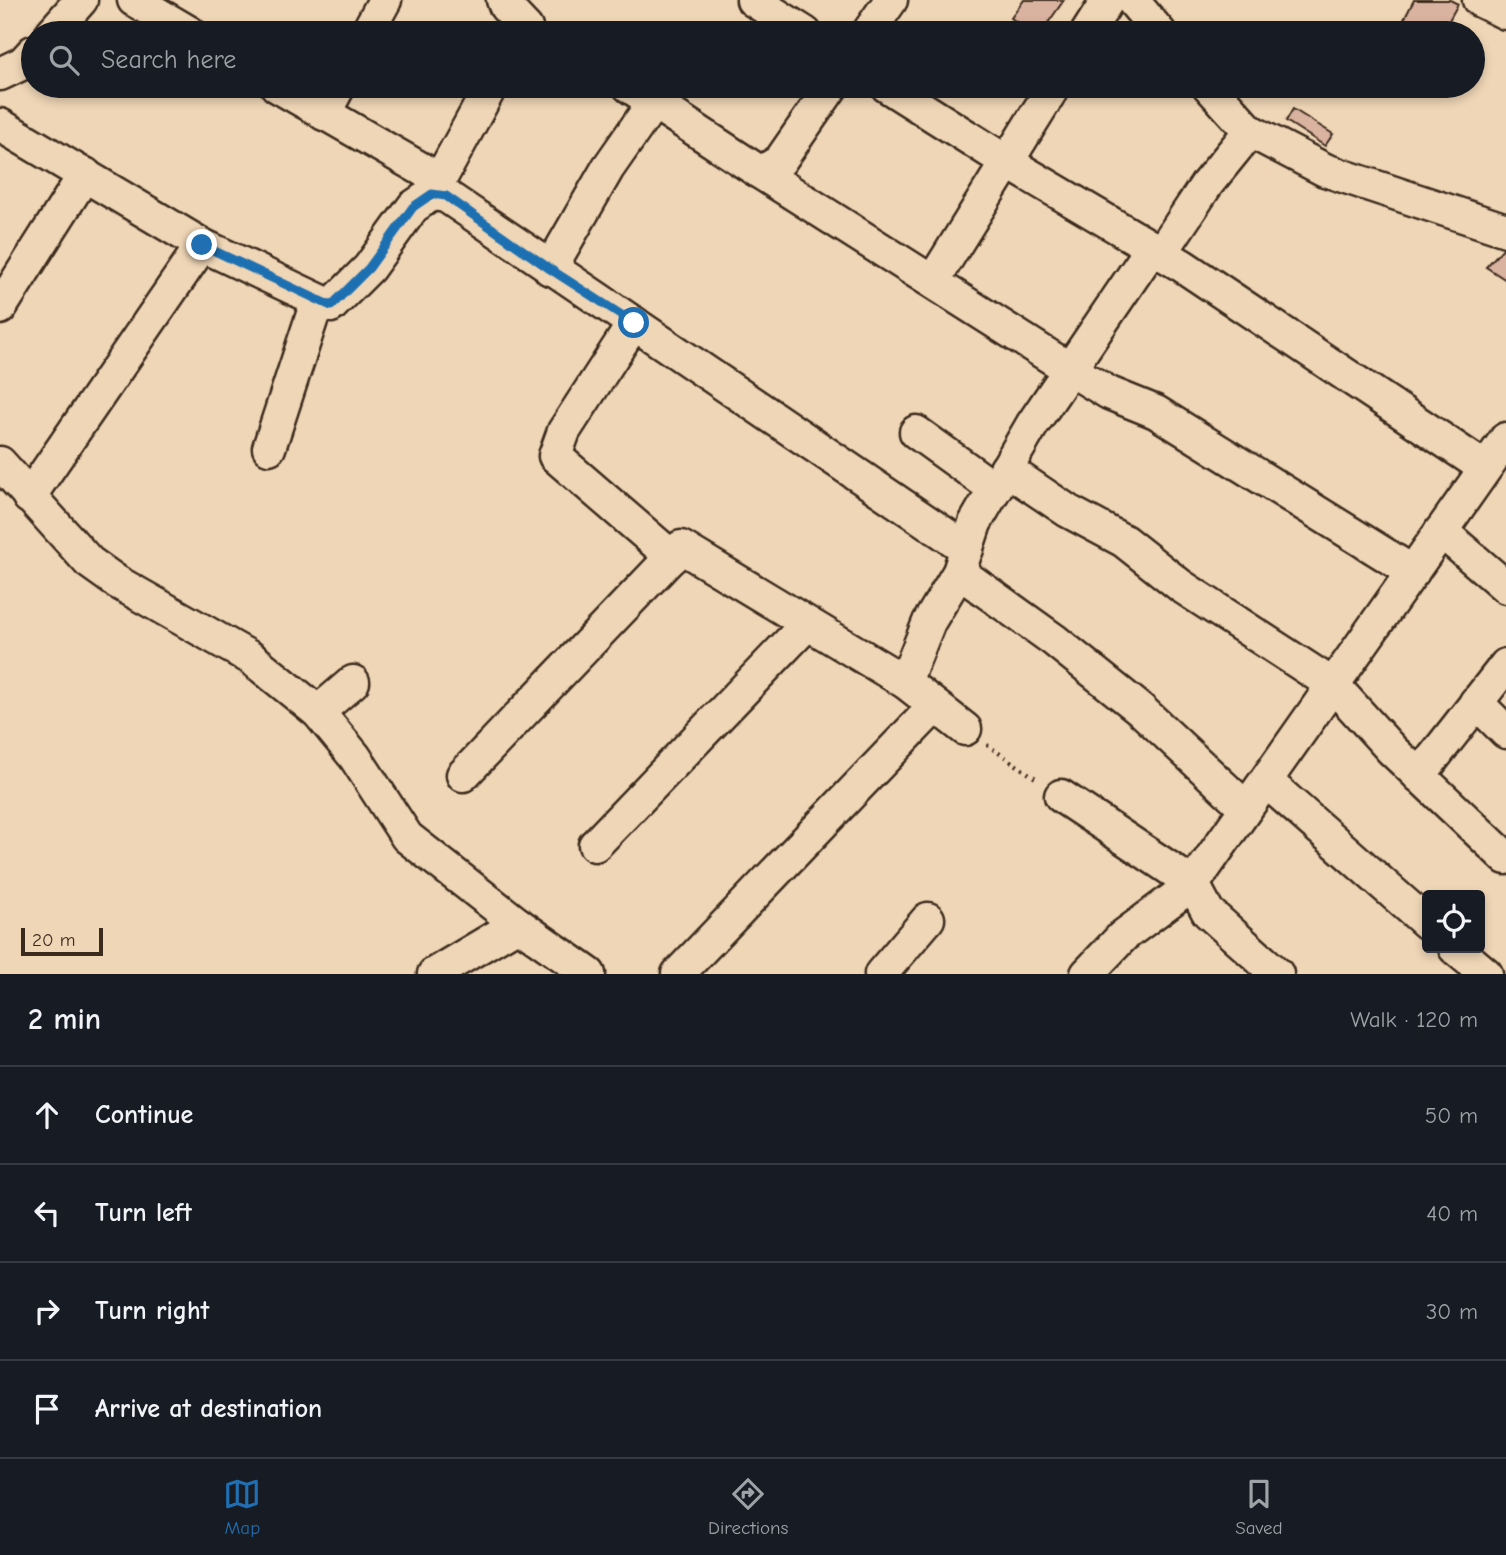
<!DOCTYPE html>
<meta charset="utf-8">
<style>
body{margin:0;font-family:"Comic Neue",sans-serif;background:#242831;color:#f1f3f6}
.controls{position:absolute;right:21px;bottom:21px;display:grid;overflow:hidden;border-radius:7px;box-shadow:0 4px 10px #0003}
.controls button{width:63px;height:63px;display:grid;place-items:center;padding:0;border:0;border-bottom:2px solid #363941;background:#171b24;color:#f1f3f6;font:35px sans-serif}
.scale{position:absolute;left:21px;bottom:18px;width:82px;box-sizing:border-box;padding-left:7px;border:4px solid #3b2a1e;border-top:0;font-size:19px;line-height:24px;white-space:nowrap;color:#3b2a1e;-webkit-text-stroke:5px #efd6b6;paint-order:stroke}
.stop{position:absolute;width:21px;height:21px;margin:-16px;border:5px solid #1f6fb2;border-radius:50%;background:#fff}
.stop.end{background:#1f6fb2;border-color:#fff;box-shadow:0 2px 7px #0008}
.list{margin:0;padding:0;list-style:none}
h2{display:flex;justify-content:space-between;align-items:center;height:91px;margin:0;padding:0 28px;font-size:30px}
h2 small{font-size:23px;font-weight:400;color:#9ea1a6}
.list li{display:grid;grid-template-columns:46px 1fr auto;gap:21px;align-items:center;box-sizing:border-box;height:98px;padding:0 28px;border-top:2px solid #363941}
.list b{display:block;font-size:26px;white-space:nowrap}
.list em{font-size:23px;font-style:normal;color:#9ea1a6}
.icon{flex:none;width:38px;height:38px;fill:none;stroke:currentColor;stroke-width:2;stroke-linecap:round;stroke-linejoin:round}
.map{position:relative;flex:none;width:1506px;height:974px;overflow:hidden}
.search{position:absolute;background:#171b24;box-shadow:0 4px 10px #0003;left:21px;right:21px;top:21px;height:77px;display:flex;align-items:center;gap:18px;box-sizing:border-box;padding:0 24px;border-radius:38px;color:#9ea1a6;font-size:26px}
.sheet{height:483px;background:#171b24}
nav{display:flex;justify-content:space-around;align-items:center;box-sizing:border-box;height:98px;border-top:2px solid #363941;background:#171b24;font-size:19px;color:#9ea1a6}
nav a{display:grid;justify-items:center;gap:4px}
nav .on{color:#1f6fb2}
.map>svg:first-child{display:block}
.building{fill:#dab2a0;stroke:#3b2a1e;stroke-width:2}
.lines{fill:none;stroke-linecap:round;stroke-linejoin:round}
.minor-casing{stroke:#3b2a1e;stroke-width:37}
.path{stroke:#3b2a1e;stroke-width:4.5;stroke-dasharray:2 5;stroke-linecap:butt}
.minor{stroke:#efd6b6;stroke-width:32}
.route{stroke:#1f6fb2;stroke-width:9}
</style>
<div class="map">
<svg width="1506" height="974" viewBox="0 0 1506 974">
<rect width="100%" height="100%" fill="#efd6b6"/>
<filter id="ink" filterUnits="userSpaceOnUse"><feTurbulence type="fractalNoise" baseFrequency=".0143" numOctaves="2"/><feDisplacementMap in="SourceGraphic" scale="14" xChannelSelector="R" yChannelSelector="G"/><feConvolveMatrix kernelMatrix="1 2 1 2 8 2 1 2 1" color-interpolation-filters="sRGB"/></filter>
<g filter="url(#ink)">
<!-- building -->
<g class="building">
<path d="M 1024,0 L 1064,0 L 1041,33 L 1033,33 L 1011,18 Z"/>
<path d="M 1414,0 L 1450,0 L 1458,4 L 1442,33 L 1397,33 Z"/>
<path d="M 1293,109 L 1333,134 L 1325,146 L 1286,121 Z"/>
<path d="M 1506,245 L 1506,280 L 1486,267 Z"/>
</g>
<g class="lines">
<defs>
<g id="minor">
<path d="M 134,0 L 190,33"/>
<path d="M 503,0 L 506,7 L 526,28 L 523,33"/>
<path d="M 753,0 L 805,33"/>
<path d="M 1132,0 L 1160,33"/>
<path d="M 1479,0 L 1506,13"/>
<path d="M 52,33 L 81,0"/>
<path d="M 367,33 L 385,0"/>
<path d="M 868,33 L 891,0"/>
<path d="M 1087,33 L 1108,0"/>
<path d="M 0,74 L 23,63 L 33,52"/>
<path d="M 277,86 L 437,178"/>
<path d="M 629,86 L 761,173 L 780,161 L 832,86"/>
<path d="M 887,86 L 1007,162 L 1183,266 L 1485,468"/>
<path d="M 1209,86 L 1250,131 L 1325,170 L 1506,230"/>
<path d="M 324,114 L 339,86"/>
<path d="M 0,125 L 202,245 L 331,306 L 369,268 L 413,207 L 432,194 L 446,196 L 967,549"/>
<path d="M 761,173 L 1071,370 L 1109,393 L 1156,412 L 1413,572"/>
<path d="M 432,194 L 491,86"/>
<path d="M 1161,253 L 1207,184 L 1250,131"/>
<path d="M 550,269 L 608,168 L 654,102"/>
<path d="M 933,281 L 1054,86"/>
<path d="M 0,308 L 85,174"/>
<path d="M 634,323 L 564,431 L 555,456 L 672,557"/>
<path d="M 916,432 L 995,489"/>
<path d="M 269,448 L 317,302"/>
<path d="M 0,463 L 89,562 L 117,582 L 251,658 L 318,712 L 355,757 L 407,837 L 518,924 L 589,974"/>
<path d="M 1006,469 L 1068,511 L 1124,541 L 1181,586 L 1333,685 L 1392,750 L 1506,858"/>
<path d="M 29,497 L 202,245"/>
<path d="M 1441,531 L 1506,587"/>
<path d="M 959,572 L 1054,640 L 1140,709 L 1246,808"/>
<path d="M 1476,702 L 1506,732"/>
<path d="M 318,712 L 353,682"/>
<path d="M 965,729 L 905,682 L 929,622 L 959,572 L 975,523 L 1032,425 L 1152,248"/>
<path d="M 463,775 L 681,547 L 905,682"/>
<path d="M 1419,776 L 1506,665"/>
<path d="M 1266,781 L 1427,923"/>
<path d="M 1061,796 L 1193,884 L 1123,936 L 1087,974"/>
<path d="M 595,845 L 806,625"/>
<path d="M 1455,948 L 1486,974"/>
<path d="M 434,974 L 518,924"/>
<path d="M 678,974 L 935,706"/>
<path d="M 881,974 L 928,919"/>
<path d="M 1277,974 L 1208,912 L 1193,884 L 1506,439"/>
</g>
</defs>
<!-- minor casing -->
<use href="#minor" class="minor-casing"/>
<!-- path -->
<path class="path" d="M 987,745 L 1037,779"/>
<!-- minor -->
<use href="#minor" class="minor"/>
</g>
</g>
<g class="lines" filter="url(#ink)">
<!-- route -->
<path class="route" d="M 202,245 L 331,306 L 369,268 L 413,207 L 432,194 L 446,196 L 550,269 L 634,323"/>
</g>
</svg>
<div class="controls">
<button><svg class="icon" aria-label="locate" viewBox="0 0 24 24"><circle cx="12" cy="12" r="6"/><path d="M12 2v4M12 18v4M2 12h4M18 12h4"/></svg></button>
</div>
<div class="scale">20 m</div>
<div class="stop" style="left:634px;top:323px"></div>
<div class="stop end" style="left:202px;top:245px"></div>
<div class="search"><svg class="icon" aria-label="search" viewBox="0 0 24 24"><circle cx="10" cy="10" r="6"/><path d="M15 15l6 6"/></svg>Search here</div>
</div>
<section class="sheet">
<h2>2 min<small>Walk · 120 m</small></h2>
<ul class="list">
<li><svg class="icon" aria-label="ahead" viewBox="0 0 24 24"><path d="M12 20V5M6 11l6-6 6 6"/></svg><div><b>Continue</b></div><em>50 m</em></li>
<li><svg class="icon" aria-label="left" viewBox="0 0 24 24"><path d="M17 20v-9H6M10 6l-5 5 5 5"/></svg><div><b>Turn left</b></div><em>40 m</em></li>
<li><svg class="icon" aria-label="right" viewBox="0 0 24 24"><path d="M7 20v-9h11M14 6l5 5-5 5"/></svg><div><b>Turn right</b></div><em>30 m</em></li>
<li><svg class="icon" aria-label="arrive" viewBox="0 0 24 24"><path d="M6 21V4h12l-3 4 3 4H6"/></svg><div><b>Arrive at destination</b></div></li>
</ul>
</section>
<nav>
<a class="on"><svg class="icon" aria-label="map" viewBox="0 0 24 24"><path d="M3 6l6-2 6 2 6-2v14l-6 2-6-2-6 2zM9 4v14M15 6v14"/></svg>Map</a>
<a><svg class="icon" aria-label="directions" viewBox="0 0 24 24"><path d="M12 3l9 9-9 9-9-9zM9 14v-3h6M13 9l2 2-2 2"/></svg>Directions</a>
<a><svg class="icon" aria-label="saved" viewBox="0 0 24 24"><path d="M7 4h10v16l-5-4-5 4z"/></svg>Saved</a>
</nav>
